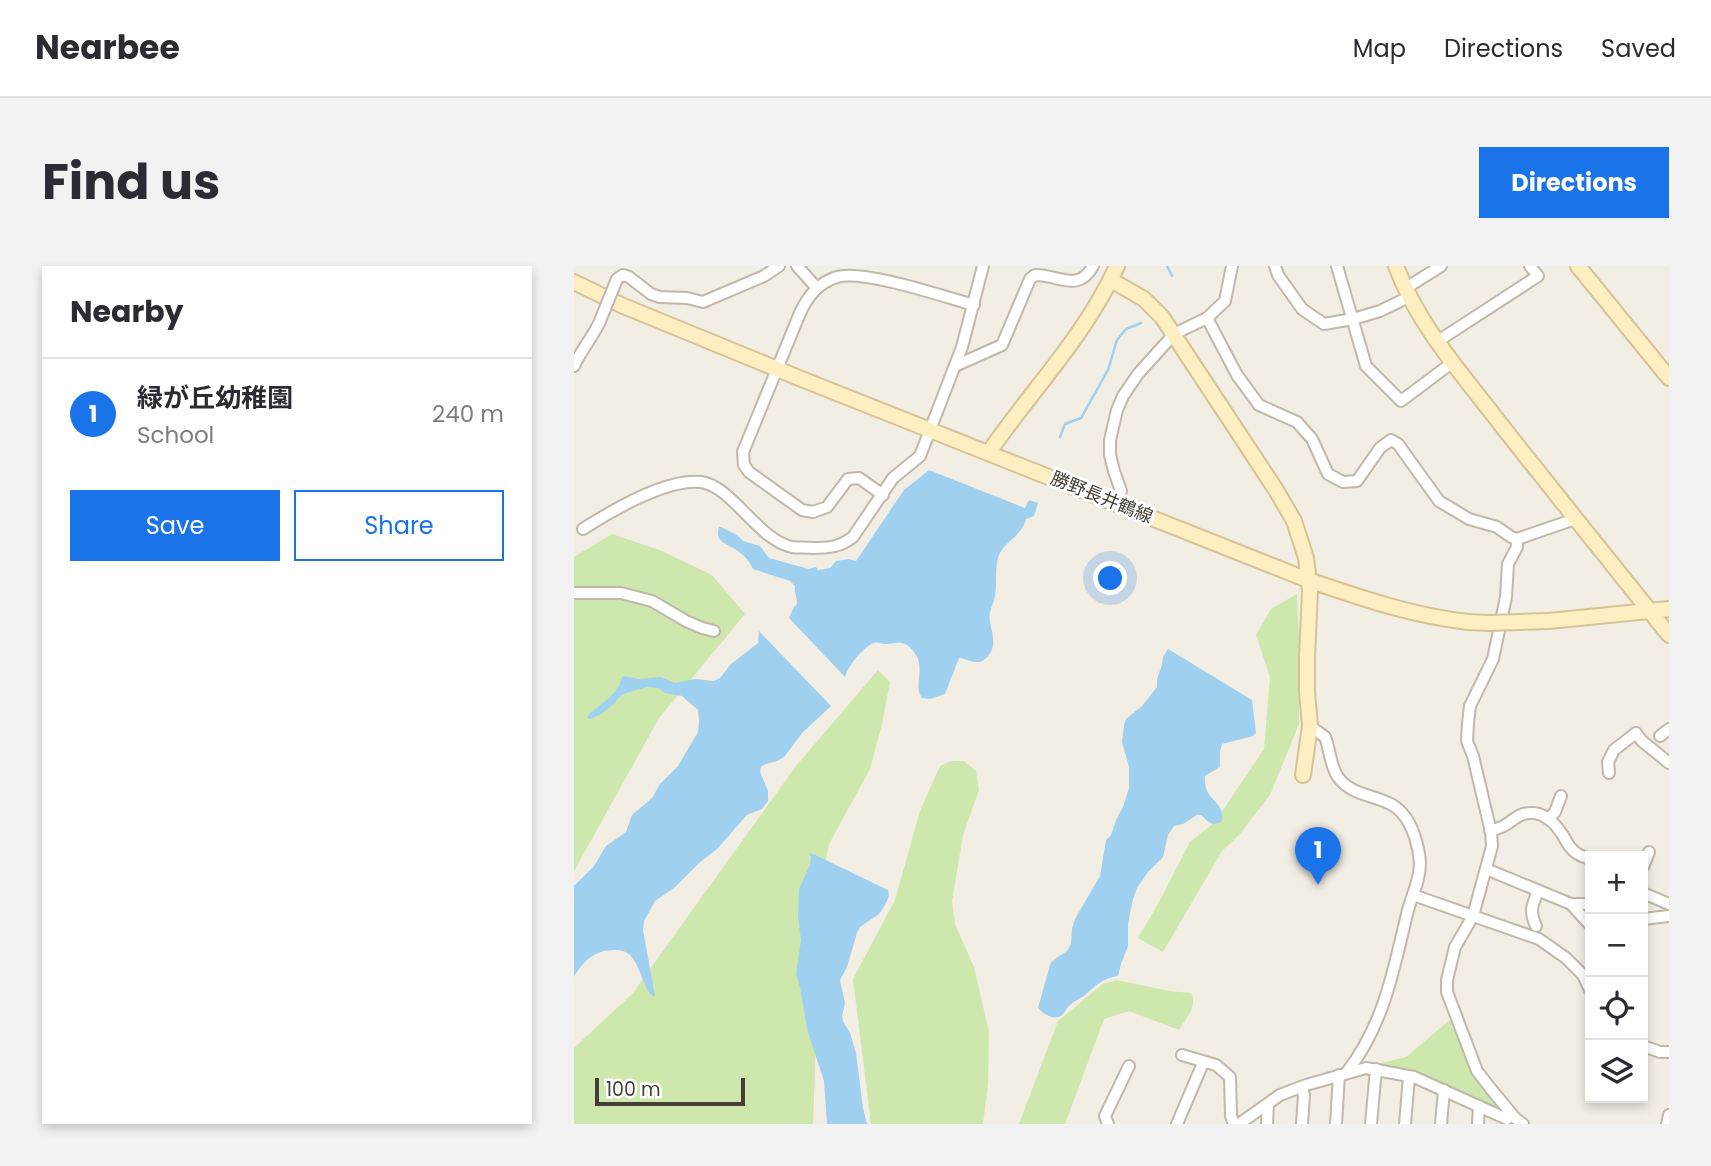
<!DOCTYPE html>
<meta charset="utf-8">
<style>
body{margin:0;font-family:Poppins,"Noto Sans JP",sans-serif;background:#f2f2f3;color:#2b2b33}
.controls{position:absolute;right:21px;bottom:21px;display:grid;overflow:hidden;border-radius:0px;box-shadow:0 4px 10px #0003}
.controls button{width:63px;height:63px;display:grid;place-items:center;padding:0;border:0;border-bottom:2px solid #e1e1e2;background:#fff;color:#2b2b33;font:35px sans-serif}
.scale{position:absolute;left:21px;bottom:18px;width:150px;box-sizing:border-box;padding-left:7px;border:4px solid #443e34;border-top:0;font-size:19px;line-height:24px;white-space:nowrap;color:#443e34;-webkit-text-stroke:5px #fff;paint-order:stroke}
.you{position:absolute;left:537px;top:313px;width:24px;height:24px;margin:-18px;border:5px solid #fff;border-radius:50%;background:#1a73e8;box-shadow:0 0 0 10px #1a73e833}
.badge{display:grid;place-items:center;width:46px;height:46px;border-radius:50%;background:#1a73e8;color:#fff;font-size:23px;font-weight:700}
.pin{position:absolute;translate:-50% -58px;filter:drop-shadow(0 2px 4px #0008)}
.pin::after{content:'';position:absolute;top:37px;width:24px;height:21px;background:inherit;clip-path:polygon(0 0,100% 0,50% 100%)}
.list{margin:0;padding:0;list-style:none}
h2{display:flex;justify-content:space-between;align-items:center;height:91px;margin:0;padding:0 28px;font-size:30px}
h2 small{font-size:23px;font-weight:400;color:#7c7c81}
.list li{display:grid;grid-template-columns:46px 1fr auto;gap:21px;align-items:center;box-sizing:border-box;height:112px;padding:0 28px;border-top:2px solid #e1e1e2}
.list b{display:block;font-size:26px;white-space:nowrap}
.list p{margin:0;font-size:23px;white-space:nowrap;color:#7c7c81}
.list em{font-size:23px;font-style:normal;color:#7c7c81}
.actions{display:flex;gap:14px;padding:21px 28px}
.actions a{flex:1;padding:16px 0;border:2px solid #1a73e8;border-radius:0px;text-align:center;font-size:24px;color:#1a73e8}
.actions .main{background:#1a73e8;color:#fff}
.icon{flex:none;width:38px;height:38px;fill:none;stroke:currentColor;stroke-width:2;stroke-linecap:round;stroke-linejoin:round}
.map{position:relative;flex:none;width:1095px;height:858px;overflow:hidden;border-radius:0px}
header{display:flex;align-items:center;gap:42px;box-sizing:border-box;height:98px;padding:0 35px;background:#fff;border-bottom:2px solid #e1e1e2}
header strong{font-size:33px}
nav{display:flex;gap:38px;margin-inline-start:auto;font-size:24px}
.intro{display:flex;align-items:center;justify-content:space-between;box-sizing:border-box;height:168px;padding:0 42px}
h1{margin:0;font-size:49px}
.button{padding:18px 32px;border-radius:0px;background:#1a73e8;color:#fff;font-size:24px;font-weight:700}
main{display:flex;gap:42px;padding:0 42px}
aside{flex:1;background:#fff;border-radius:0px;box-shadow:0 4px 10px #0003}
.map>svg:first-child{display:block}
.green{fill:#cde7ad}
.water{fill:#a0d0ef}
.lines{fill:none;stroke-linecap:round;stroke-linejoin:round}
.stream{stroke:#a0d0ef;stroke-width:2.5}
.street-casing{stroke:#c0b8aa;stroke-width:14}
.secondary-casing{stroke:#d5c396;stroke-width:18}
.street{stroke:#fff;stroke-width:10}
.secondary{stroke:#feefc2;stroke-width:14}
.street-bridge-casing{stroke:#c0b8aa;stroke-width:14;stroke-linecap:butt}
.secondary-bridge-casing{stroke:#d5c396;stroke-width:18;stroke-linecap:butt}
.street-bridge{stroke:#fff;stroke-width:10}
.secondary-bridge{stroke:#feefc2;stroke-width:14}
.labels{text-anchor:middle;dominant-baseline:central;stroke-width:6;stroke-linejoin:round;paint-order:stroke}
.street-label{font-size:18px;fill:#443e34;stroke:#fff}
</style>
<header>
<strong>Nearbee</strong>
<nav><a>Map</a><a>Directions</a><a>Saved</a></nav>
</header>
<div class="intro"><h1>Find us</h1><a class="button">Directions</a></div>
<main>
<aside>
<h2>Nearby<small></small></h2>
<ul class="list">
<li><span class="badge">1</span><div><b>緑が丘幼稚園</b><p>School</p></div><em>240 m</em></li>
</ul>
<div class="actions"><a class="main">Save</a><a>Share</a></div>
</aside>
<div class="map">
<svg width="1095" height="858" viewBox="0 0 1095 858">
<rect width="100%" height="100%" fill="#f2eee4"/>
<!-- green -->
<g class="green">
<path d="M 38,268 L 88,285 L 138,309 L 171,348 L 85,452 L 0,605 L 0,291 Z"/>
<path d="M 723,328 L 725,374 L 725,458 L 696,529 L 665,569 L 648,585 L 589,686 L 564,672 L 584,638 L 616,576 L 641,556 L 690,483 L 696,411 L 682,369 L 697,343 Z"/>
<path d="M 304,404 L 316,416 L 308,458 L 296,503 L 255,578 L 236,673 L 243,747 L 239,858 L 0,858 L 0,782 L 58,728 L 222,500 Z"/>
<path d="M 377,495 L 390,495 L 402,505 L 405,524 L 389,569 L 378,635 L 381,658 L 400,701 L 415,766 L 414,818 L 409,858 L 297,858 L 279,713 L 321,634 L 346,545 L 366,500 Z"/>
<path d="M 543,714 L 595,725 L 617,727 C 624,740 612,752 605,764 L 555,745 L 530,753 L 491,858 L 445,858 L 484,755 L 529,718 Z"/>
<path d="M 876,754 L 899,809 L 932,848 L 803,798 L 832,791 Z"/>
</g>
<!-- water -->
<g class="water">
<path d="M 355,204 L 451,242 L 455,234 L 464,237 L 460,250 L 452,253 C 448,271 428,276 424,292 C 421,304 423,318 421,330 C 420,336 417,341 416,346 C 413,361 428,379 411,393 C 403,400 394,393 385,392 L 371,428 L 356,433 L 348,432 C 339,420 351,404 342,389 C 328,367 318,383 302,376 C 290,380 275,398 271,411 L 215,352 L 220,341 L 223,338 C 223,330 220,328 221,320 L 216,315 L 179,303 C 176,296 171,290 164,285 C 154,278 140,277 145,261 L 147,261 L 163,269 L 169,275 L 186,280 L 195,292 L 235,303 L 242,301 L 244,304 L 256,302 L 262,295 L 275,293 L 282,295 L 330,224 Z"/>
<path d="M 185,365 L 257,440 L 229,466 L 210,491 L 203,495 L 192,498 L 187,501 L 186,506 L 194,525 L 194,535 L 188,543 L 173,549 L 143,583 L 125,597 L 100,622 L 81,635 L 70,655 L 69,664 L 81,730 L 77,729 C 68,718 67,701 56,689 C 52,685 46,684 40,684 C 21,684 9,695 0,711 L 0,620 L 20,600 L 32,580 L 52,566 L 58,549 L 78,532 L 86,518 L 104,500 L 124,466 L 125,455 L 124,444 L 108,430 L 91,427 L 84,422 L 73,421 L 52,427 L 46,430 L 40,438 L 26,449 L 16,453 L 13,452 L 15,448 C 24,440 38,432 45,420 C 46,417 47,413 49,410 L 65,413 L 87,411 L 101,417 L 121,413 L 140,415 L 146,412 L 157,398 L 184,377 Z"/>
<path d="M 594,383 L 678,434 L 682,467 L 679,470 L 648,478 L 646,485 L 646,501 L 631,510 C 629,536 651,533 648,555 C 638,562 634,555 627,549 L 623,549 L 609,558 L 600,560 L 594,569 L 589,591 L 574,606 L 563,622 L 559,633 L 554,658 L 554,680 L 547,698 L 544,710 C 529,712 521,720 510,730 C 506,733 500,735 496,739 C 491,743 490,750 484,751 C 477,753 468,747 464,742 L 476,699 L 478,695 L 493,685 L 497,678 L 498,662 L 501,653 L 526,610 L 532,574 L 537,569 L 542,554 L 549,541 L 555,522 L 555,501 L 548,476 L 550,459 L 552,453 L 568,440 L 583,421 L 583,413 L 588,399 L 589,391 Z"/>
<path d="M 237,587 L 314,624 L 315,630 L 311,639 L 305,648 L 286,661 L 283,667 L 273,701 L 266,714 L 271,737 L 268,750 L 269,755 L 276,767 L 282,787 L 289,842 L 293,858 L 253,858 L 250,815 L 233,763 L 226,721 L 222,708 L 227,674 L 224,651 L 225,623 L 236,599 L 237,591 L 235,588 Z"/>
</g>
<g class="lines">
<!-- stream -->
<g class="stream">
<path d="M 593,0 L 598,10"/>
<path d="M 486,171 L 491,158 L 507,152 L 534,104 L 543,74 L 552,63 L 567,57"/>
</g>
<defs>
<g id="street">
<path d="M 223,0 L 242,21"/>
<path d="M 701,0 L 704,9 L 728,43 L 750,58 L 779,53 L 806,45 L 837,30"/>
<path d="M 763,0 L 792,100 L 827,135 L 879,96"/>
<path d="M 43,13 L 49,9 L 55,11 L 77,28 L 86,31 L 113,32 L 129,36 L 190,10 L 205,0"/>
<path d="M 832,22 L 867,0"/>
<path d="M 633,52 L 663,109 L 685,139 L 723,156 L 738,173 L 754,208 L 769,216 L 783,215 L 806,182 L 817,174 L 824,178 L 865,235 L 895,253 L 923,261 L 937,271 L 943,273"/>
<path d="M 864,75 L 964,10 L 956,0"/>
<path d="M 0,100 C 7,84 19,71 26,55"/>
<path d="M 381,100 L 428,79 L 456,13 L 461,9 C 486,9 504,27 519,0"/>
<path d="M 309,229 L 285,212 L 274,213 L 253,241 L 239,246 L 228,244 L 175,206 L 170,199 L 169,186 L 226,47 C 234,30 244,17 263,11 C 289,3 371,31 400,39"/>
<path d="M 543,237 L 547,225 L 540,205 L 536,189 L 536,174 L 543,144 L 549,130 L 564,108 L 600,68 L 633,52 L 651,35 L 658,0"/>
<path d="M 9,263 C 37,245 93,212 127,216 C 158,220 184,274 218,281 C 224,282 232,281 239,282 C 255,282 266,281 279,271 L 319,212 L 346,190 L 388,81 L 409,0"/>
<path d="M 943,273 L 943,281 L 934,298 L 932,331 L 919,393 L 896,440 L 894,457 L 893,475 L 899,490 L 917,566 L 918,580 L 899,650 L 881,681 L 873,714 L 873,726 L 903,805 L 917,823 L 941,852 L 949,858"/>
<path d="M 943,273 L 1001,253"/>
<path d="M 0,327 L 47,327 L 78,335 L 112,355 L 128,362 L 140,365"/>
<path d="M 736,460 L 751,471 C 756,483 756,500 764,511 C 779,533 812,528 828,547 C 839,559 845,581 846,597 C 846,616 837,630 833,648 C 819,706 810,758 773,806"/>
<path d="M 1086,470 L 1095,463"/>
<path d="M 1035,507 L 1034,496 L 1040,484 L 1062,467 L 1068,475 L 1095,497"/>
<path d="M 974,553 L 981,546 L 987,530"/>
<path d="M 916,564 C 937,562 939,547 957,547 C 969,546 981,557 988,568 C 991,572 993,578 997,582 C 1001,588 1009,591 1016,593"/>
<path d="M 1069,601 L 1075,586"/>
<path d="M 912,603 L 997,638 L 1016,638"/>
<path d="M 1069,627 L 1095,638"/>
<path d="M 839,629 L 965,673 L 992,692 L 1009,709 L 1016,724"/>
<path d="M 997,638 L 1016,659"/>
<path d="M 1069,653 L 1095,650"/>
<path d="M 962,660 C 955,645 958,640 964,625"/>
<path d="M 1069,780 L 1086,786 L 1095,786"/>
<path d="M 608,789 L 642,799 L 656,811 L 657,850 L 660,858"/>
<path d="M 727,821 L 730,829 L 728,858"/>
<path d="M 534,858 L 531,850 L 555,800"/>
<path d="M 603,858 L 629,797"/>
<path d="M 665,858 L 706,829 L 732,819 L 792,802 L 840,811 L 933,853"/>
<path d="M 693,858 L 694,838"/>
<path d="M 762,858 L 765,809"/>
<path d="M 797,858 L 802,803"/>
<path d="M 831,858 L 835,811"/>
<path d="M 867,858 L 870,824"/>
<path d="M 904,858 L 905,840"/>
<path d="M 1093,858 L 1095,849"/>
</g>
<g id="secondary">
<path d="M 822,0 C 844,60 890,110 928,160 C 983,230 1039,299 1095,369"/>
<path d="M 1004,0 L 1095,112"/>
<path d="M 537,14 L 570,33 L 588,51 L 702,224 L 720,255 L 732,292 L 736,325 L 733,391 L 733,426 L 736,460 L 729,509"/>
<path d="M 0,16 L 47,39 L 230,114 L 734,314 C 787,332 839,350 894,356"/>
<path d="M 415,186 C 457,125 512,69 543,0"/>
<path d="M 975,355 L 1095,343"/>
</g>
</defs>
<!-- street casing -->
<use href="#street" class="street-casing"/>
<!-- secondary casing -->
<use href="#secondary" class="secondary-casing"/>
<!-- street -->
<use href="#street" class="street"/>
<!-- secondary -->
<use href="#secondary" class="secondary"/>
<defs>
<path id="street-bridge" d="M 26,55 L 43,13"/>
<path id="secondary-bridge" d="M 894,356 L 916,357 L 975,355"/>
</defs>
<!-- street-bridge casing -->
<use href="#street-bridge" class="street-bridge-casing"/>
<!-- secondary-bridge casing -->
<use href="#secondary-bridge" class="secondary-bridge-casing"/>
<!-- street-bridge -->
<use href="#street-bridge" class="street-bridge"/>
<!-- secondary-bridge -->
<use href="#secondary-bridge" class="secondary-bridge"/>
</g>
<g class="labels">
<!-- street labels -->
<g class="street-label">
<text transform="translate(528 231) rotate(22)">勝野長井鶴線</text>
</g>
</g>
</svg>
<div class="controls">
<button>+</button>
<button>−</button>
<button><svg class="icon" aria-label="locate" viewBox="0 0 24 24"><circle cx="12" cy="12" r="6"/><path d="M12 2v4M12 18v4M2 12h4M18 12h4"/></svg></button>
<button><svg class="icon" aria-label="layers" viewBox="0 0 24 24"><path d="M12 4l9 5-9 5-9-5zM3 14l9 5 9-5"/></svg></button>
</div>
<div class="scale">100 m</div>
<div class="you"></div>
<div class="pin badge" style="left:744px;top:619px">1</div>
</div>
</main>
